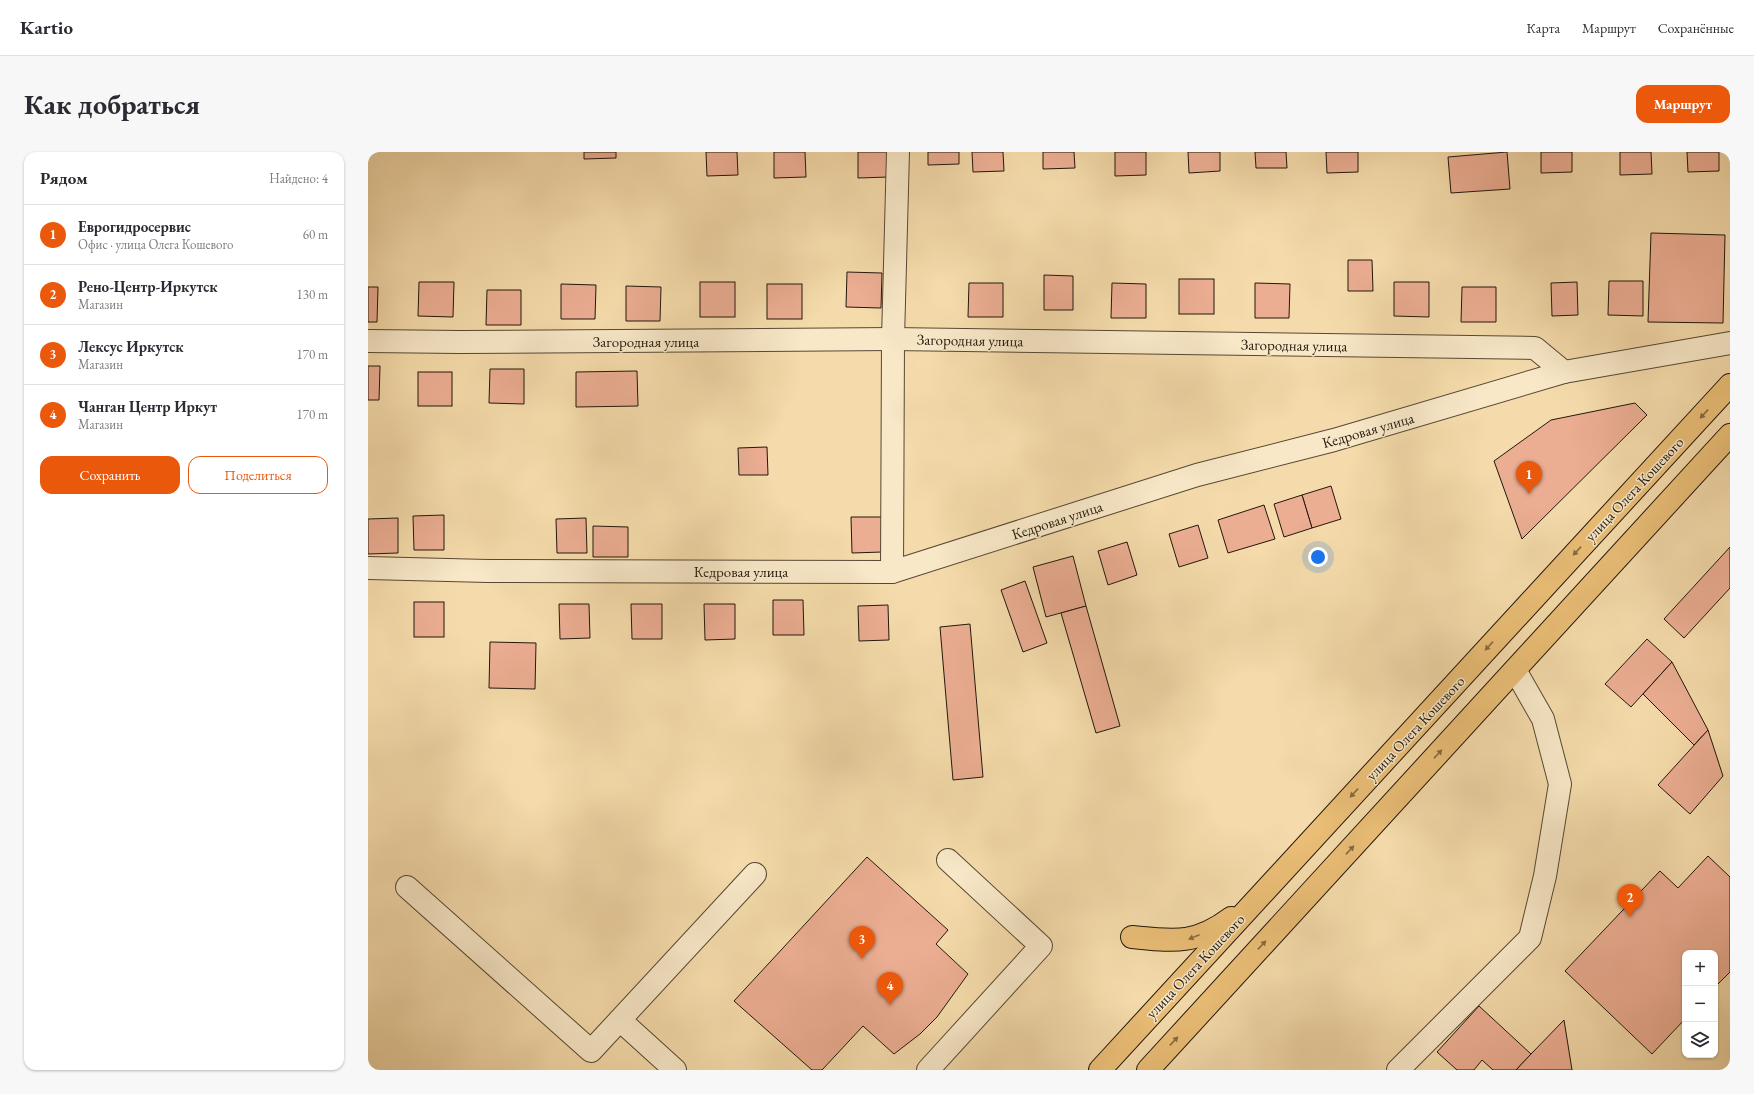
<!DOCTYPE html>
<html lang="ru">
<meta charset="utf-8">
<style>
body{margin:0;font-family:"EB Garamond",serif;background:#f7f7f7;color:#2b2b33}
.controls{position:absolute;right:12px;bottom:12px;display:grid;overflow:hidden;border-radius:8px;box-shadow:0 1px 3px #0004}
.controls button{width:36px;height:36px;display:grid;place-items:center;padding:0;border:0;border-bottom:1px solid #e1e1e2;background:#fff;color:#2b2b33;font:20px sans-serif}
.you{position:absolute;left:950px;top:405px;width:14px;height:14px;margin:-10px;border:3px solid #fff;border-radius:50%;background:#1a73e8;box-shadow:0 0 0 6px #1a73e833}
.badge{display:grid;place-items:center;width:26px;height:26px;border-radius:50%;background:#ea580c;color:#fff;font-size:13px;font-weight:700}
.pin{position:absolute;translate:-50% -33px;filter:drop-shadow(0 1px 2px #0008)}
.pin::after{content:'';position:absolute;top:21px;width:14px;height:12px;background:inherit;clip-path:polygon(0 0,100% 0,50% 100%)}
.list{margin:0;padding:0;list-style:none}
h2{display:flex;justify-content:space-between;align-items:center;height:52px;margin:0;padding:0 16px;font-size:17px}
h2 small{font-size:13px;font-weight:400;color:#7c7c81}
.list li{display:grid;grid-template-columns:26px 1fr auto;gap:12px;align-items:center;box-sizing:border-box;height:60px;padding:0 16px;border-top:1px solid #e1e1e2}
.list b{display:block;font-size:15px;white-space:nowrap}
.list p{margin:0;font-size:13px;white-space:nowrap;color:#7c7c81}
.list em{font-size:13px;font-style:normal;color:#7c7c81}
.actions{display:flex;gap:8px;padding:12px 16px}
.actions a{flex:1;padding:9px 0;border:1px solid #ea580c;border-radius:12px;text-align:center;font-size:14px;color:#ea580c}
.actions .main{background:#ea580c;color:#fff}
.icon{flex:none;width:22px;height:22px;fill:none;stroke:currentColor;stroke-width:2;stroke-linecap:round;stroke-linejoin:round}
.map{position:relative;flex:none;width:1362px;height:918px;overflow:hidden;border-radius:12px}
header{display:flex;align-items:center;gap:24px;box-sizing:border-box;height:56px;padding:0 20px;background:#fff;border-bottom:1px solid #e1e1e2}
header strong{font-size:19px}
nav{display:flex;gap:22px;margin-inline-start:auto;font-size:14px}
.intro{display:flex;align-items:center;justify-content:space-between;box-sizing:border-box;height:96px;padding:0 24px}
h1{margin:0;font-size:28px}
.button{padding:10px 18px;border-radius:12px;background:#ea580c;color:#fff;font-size:14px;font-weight:700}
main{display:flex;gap:24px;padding:0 24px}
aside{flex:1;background:#fff;border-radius:12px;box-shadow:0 1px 3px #0004}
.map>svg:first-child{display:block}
.building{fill:#ecae93;stroke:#22170b}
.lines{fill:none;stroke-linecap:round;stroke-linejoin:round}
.minor-casing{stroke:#574833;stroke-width:24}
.major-casing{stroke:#22170b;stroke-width:24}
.minor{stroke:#f8e8c8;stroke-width:22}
.major{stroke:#eabe76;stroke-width:22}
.oneway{fill:#866a40}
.labels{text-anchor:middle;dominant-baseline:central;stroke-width:3;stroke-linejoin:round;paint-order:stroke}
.street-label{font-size:15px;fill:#22170b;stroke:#f8e8c8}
</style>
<header>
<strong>Kartio</strong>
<nav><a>Карта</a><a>Маршрут</a><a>Сохранённые</a></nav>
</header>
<div class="intro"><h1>Как добраться</h1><a class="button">Маршрут</a></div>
<main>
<aside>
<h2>Рядом<small>Найдено: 4</small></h2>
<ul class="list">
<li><span class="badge">1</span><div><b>Еврогидросервис</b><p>Офис · улица Олега Кошевого</p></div><em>60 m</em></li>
<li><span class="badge">2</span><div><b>Рено-Центр-Иркутск</b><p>Магазин</p></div><em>130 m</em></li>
<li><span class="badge">3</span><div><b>Лексус Иркутск</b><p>Магазин</p></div><em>170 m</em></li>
<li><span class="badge">4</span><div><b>Чанган Центр Иркут</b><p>Магазин</p></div><em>170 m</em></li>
</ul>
<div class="actions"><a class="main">Сохранить</a><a>Поделиться</a></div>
</aside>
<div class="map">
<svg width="1362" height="918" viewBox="0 0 1362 918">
<rect width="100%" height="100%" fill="#f5dbab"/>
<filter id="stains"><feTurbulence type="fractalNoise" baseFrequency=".005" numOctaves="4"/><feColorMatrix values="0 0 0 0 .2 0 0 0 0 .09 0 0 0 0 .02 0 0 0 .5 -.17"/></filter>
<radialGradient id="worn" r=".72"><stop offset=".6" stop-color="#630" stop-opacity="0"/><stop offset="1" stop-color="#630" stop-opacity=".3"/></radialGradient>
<!-- building -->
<g class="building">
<path d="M 216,0 L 248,0 L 248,6 L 216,7 Z"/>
<path d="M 338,0 L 369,0 L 370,23 L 339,24 Z"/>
<path d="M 406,0 L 437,0 L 438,25 L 406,26 Z"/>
<path d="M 490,0 L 521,0 L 521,25 L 490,26 Z"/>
<path d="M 560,0 L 591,0 L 591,12 L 560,13 Z"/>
<path d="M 604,0 L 635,0 L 636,19 L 605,20 Z"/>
<path d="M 675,0 L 706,0 L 707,16 L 675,17 Z"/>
<path d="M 747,0 L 778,0 L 778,23 L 747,24 Z"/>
<path d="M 820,0 L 852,0 L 852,19 L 821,21 Z"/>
<path d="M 887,0 L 918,0 L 919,16 L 888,16 Z"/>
<path d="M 958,0 L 990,0 L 990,20 L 959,21 Z"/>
<path d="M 1139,0 L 1142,37 L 1083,41 L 1080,5 Z"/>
<path d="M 1173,0 L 1204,0 L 1204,20 L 1173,21 Z"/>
<path d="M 1252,0 L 1283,0 L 1284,22 L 1252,23 Z"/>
<path d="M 1319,0 L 1351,0 L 1351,19 L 1320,20 Z"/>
<path d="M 1283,81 L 1357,83 L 1355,171 L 1280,170 Z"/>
<path d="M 980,108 L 1004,108 L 1005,139 L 980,139 Z"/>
<path d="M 479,120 L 514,121 L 513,156 L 478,155 Z"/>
<path d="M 676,123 L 705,124 L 705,158 L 676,158 Z"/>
<rect x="811" y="127" width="35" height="35"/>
<path d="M 1241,129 L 1275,129 L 1275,164 L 1240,163 Z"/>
<path d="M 51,130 L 86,130 L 85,165 L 50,164 Z"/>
<rect x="332" y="130" width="35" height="35"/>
<path d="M 1026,130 L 1061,130 L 1061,165 L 1026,164 Z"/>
<path d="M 1209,130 L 1210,163 L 1184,164 L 1183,131 Z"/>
<path d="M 601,131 L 635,131 L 635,165 L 600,165 Z"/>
<path d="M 744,131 L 778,132 L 778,166 L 743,166 Z"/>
<path d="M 887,131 L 922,132 L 921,166 L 887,166 Z"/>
<path d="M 193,132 L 228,133 L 227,167 L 193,167 Z"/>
<rect x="399" y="132" width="35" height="35"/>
<path d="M 258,134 L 293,135 L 292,169 L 258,169 Z"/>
<path d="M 0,135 L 10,135 L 9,170 L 0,170 Z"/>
<path d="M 1094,135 L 1128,135 L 1128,170 L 1093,170 Z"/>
<path d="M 119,138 L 153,138 L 153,173 L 118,173 Z"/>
<path d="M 0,214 L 12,214 L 11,248 L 0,248 Z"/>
<path d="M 122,217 L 156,217 L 156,252 L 121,251 Z"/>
<path d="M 269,219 L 270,254 L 208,255 L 208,220 Z"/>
<rect x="50" y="220" width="34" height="34"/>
<path d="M 1267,251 L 1279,263 L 1154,387 L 1126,309 L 1183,268 Z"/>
<path d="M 399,295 L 400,323 L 371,323 L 370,296 Z"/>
<path d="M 963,334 L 973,367 L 944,376 L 934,343 Z"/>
<path d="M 934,343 L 944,376 L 916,385 L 906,352 Z"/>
<path d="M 896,353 L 907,387 L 860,401 L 850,368 Z"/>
<path d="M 76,363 L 76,398 L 46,398 L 45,364 Z"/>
<path d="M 483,365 L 514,365 L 514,400 L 484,401 Z"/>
<path d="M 30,366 L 30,401 L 0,402 L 0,367 Z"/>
<path d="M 218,366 L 219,401 L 189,401 L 188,367 Z"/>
<path d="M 830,373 L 840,406 L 811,415 L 801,382 Z"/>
<path d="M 225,374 L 260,375 L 260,405 L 225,405 Z"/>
<path d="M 759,390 L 769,423 L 740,433 L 730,399 Z"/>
<path d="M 1362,395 L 1362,436 L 1316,486 L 1296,467 Z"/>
<path d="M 705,404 L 718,454 L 678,465 L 665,415 Z"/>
<path d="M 657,429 L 679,491 L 655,500 L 633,438 Z"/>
<path d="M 405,448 L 435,448 L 436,483 L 405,483 Z"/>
<rect x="46" y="450" width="30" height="35"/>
<path d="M 191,452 L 221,452 L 222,486 L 192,487 Z"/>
<path d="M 263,452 L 294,452 L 294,487 L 264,487 Z"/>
<path d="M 336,452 L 367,452 L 367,487 L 337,488 Z"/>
<path d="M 520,453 L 521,488 L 491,489 L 490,454 Z"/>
<path d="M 718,454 L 752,574 L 728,581 L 693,461 Z"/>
<path d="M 602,472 L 615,625 L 585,628 L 572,475 Z"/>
<path d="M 1279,487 L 1304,510 L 1263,555 L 1237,532 Z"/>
<path d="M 122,490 L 168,491 L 167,537 L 121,536 Z"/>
<path d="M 1304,510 L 1340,578 L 1326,593 L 1275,542 Z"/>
<path d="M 1340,578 L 1355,624 L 1322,662 L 1290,633 Z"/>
<path d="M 1340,704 L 1362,725 L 1362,820 L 1347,835 L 1347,801 L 1317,801 L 1317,867 L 1284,902 L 1197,819 L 1292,719 L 1310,736 Z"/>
<path d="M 499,705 L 580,778 L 568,792 L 600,822 L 569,865 L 552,882 L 526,902 L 495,874 L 454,918 L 444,918 L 366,849 Z"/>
<path d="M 1111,854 L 1163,902 L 1148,918 L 1125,918 L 1114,908 L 1106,918 L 1089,918 L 1069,900 Z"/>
<path d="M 1196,868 L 1204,918 L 1148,918 L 1163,902 Z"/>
</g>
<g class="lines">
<defs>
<g id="minor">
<path d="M 0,189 L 92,190 L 525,187 L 1167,196 L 1196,220"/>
<path d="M 0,416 L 120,419 L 524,420 L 829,323 L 966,288 L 1196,220 L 1362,191"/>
<path d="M 524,420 L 525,187 L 530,0"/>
<path d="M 39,735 L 223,899 L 387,722"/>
<path d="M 252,868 L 307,918"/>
<path d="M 560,918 L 673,794 L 580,708"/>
<path d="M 1030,918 L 1162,786 L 1177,724 L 1192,632 L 1175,567 L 1147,518"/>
</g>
<g id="major">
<path d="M 764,785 C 806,789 827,793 863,766"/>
<path d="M 732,918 L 1362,233"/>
<path d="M 780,918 L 1362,283"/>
</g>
</defs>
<!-- minor casing -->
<use href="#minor" class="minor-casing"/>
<!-- major casing -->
<use href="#major" class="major-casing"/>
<!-- minor -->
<use href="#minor" class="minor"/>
<!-- major -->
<use href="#major" class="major"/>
</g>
<!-- one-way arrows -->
<defs><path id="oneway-solid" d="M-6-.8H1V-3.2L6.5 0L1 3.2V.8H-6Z"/></defs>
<g class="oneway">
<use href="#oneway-solid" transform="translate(1336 262) rotate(133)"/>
<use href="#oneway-solid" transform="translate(1209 399) rotate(133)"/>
<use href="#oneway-solid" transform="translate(1121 494) rotate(133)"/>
<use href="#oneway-solid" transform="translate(1070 602) rotate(-47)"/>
<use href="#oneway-solid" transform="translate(986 641) rotate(133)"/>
<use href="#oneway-solid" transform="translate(982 698) rotate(-47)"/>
<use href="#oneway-solid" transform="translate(826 785) rotate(158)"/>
<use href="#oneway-solid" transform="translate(894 793) rotate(-47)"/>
<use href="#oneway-solid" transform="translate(806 889) rotate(-47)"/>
</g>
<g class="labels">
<!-- street labels -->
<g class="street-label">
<text transform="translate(602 188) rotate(1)">Загородная улица</text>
<text x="278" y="189">Загородная улица</text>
<text transform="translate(926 193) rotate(1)">Загородная улица</text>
<text transform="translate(1000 278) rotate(-16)">Кедровая улица</text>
<text transform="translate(1266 337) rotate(-47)">улица Олега Кошевого</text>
<text transform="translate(689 368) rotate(-18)">Кедровая улица</text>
<text x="373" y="419">Кедровая улица</text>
<text transform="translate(1047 576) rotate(-47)">улица Олега Кошевого</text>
<text transform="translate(827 814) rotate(-47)">улица Олега Кошевого</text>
</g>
</g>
<rect width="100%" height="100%" filter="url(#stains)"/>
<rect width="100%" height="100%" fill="url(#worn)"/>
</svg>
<div class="controls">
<button>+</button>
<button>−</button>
<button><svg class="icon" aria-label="layers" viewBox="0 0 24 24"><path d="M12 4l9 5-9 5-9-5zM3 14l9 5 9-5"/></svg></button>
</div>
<div class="you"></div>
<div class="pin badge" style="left:1161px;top:342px">1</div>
<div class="pin badge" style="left:1262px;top:765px">2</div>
<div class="pin badge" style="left:494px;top:807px">3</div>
<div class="pin badge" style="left:522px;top:853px">4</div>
</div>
</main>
